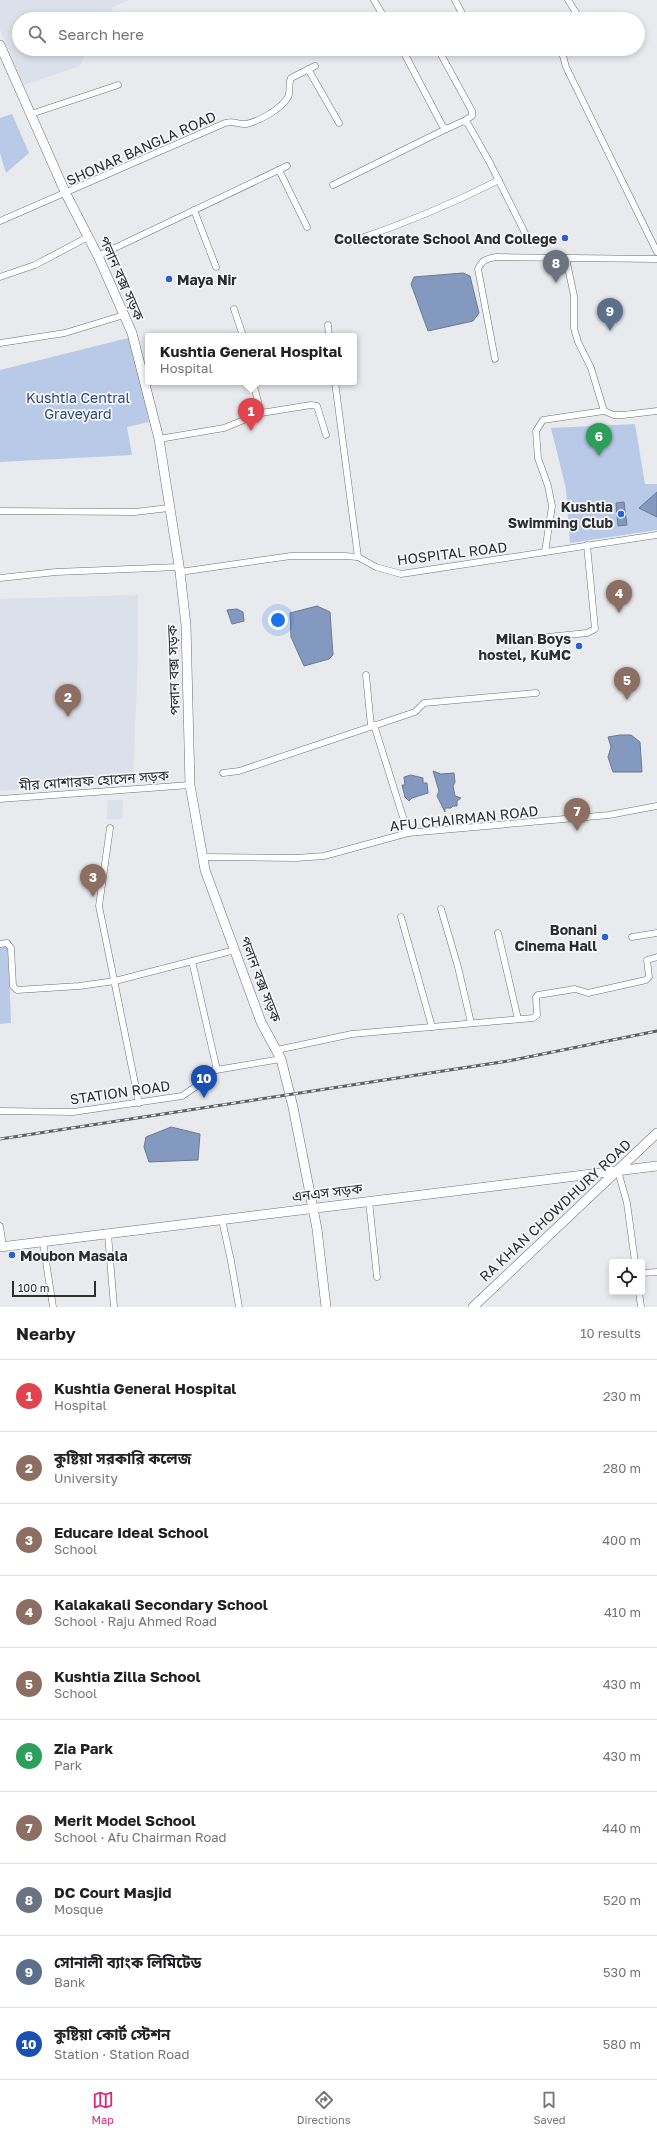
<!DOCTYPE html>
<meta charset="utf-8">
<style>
body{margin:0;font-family:"Golos Text","Noto Sans Bengali",sans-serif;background:#f6f6f6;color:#202124}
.controls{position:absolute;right:12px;bottom:12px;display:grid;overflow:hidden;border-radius:4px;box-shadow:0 2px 6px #0003}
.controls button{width:36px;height:36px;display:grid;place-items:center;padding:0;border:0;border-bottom:1px solid #e0e0e0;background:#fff;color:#202124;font:20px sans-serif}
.scale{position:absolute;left:12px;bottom:10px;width:84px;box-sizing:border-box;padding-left:4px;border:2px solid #2d2d2f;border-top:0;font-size:11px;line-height:14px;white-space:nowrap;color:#2d2d2f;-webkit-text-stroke:3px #f5f7fa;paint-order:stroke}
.you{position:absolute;left:278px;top:620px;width:14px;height:14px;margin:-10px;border:3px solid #fff;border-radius:50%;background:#1a73e8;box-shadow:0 0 0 6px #1a73e833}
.badge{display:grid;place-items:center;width:26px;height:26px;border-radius:50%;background:#db2777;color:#fff;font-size:13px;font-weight:700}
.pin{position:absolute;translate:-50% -33px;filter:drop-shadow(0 1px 2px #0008)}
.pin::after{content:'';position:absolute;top:21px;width:14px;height:12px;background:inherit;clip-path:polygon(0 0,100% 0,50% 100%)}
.popup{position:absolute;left:145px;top:333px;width:212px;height:52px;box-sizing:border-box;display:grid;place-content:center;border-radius:4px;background:#fff;filter:drop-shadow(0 1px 3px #0005);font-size:13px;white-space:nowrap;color:#757577}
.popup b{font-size:15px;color:#202124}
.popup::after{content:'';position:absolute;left:50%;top:100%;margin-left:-8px;border:8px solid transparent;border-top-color:#fff}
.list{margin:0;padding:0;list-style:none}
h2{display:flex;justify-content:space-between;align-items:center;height:52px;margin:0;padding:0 16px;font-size:17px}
h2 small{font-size:13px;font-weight:400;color:#757577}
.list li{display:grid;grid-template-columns:26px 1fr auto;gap:12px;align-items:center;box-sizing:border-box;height:72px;padding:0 16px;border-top:1px solid #e0e0e0}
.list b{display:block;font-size:15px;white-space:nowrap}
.list p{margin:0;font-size:13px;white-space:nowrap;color:#757577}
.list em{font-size:13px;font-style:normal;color:#757577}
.icon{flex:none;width:22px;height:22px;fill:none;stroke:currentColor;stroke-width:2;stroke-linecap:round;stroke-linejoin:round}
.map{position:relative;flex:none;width:657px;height:1307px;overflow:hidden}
.search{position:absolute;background:#fff;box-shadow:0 2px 6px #0003;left:12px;right:12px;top:12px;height:44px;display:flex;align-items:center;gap:10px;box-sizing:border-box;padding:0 14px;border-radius:22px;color:#757577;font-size:15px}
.sheet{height:772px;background:#fff}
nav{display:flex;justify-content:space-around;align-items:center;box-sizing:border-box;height:56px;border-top:1px solid #e0e0e0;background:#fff;font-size:11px;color:#757577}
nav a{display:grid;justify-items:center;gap:2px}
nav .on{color:#db2777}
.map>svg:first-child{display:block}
.built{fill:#dbe0ea}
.green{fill:#b9cae8}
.water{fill:#8499c0;stroke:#6a7994}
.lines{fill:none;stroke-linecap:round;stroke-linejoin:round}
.street-casing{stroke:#6d6f72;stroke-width:7}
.secondary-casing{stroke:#6d6f72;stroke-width:10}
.street{stroke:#fff;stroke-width:6}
.secondary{stroke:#fff;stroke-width:9}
.rail-casing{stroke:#5e5f61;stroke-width:3}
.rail{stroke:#f5f7fa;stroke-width:1.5;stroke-dasharray:4.5;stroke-linecap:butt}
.poi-dot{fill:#2d5fce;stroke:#f5f7fa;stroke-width:1.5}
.labels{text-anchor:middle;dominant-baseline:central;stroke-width:3.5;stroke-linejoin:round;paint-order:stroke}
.street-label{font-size:14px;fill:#2d2d2f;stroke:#f5f7fa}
.poi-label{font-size:14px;font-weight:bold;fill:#2d2d2f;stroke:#f5f7fa;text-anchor:end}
.park-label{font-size:14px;fill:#2f497d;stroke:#f5f7fa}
</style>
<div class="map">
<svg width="657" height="1307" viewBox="0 0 657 1307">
<rect width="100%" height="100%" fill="#e8eaed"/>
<!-- built -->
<g class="built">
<path d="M 0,0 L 129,0 L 111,8 L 116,19 L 19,19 L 19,49 L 90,49 L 86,51 L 80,66 L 24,85 L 0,30 Z"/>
<path d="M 138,595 L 138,653 L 133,780 L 0,791 L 0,599 Z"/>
<path d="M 108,800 L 123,800 L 122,819 L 107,819 Z"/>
</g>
<!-- green -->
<g class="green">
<path d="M 12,114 L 29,153 L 6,173 L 0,153 L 0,118 Z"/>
<path d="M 132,337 L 149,422 L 127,427 L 132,455 L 0,462 L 0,370 Z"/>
<path d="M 635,424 L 645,484 L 657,484 L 657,530 L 570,543 L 566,489 L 551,428 Z"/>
<path d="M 8,946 L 11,1023 L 0,1024 L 0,947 Z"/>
</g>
<!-- water -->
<g class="water">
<path d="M 463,273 L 470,276 L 479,313 L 473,321 L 428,331 L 411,284 L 414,277 Z"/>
<path d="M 657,492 L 657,517 L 639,508 Z"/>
<path d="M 624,502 L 627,525 L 618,526 L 616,503 Z"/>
<path d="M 317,606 L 330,612 L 333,655 L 329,659 L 304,666 L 291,637 L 290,613 Z"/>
<path d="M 237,609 L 243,612 L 244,621 L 232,624 L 227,610 Z"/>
<path d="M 620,735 L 631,735 L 640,742 L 642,772 L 613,772 L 608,757 L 611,747 L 608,737 Z"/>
<path d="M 433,771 L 441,774 L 454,773 L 455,782 L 453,786 L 455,796 L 461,798 L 457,801 L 457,806 L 453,806 L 451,808 L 445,808 L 445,812 L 437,796 L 439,791 Z"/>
<path d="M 411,775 L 423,778 L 423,783 L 427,783 L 428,793 L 412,798 L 409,801 L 405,797 L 402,785 L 405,785 L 404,777 Z"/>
<path d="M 171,1127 L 200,1134 L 198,1160 L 149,1162 L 144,1147 L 146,1137 Z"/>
</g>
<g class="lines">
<defs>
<g id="street">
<path d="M 374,0 L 385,19"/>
<path d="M 455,0 L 465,19"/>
<path d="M 568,0 L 580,19"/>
<path d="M 402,49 L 442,125 L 446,129 L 464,121 L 468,124 L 490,163 L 529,241"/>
<path d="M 438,49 L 472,111 L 472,116 L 464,121"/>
<path d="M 566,49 L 563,56 L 566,67 L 657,252"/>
<path d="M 308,69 L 339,123"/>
<path d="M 31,114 L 118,85"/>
<path d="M 279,170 L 307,227"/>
<path d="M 333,185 L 446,129"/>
<path d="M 194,210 L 216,267"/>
<path d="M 0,221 L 225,123 C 235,120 238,125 246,124 C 260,121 281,109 288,97 C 291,91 288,84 291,78 L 315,66"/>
<path d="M 350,242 C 401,225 450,205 499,180"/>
<path d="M 98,256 L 287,166"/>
<path d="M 566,258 L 574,296 L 574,328 L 578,342 L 591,368 L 604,411"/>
<path d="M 0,277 L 35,265 L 88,237"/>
<path d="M 234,309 L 243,336"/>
<path d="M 328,325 L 329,336"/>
<path d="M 0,343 L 65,333 L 124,315"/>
<path d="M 495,359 L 478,269 C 482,260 486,259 496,257 L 657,259"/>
<path d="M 253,382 L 261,413 L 311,405 L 317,406 L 326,435"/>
<path d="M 335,382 L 358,557"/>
<path d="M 159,439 L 224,428 L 261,413"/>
<path d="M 0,511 L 135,512 L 169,508"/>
<path d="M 545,552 L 552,506 L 548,486 L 538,458 L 536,431 L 543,420 L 604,411 L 614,415 L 623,415 L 657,411"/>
<path d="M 180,572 L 291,556 L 344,556 L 358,557 L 376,567 L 401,574 L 657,535"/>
<path d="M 0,578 L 56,572 L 179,567"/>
<path d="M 507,641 L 587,633 L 595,629 L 587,545"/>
<path d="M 366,675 L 371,726"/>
<path d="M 374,725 L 408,833"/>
<path d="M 223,773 L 239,771 L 415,712 L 424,703 L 536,693"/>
<path d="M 0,799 L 190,785"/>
<path d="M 110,828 L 99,906 L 139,1103"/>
<path d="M 203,857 L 296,858 L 324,856 L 408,833 L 609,815 L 657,806"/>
<path d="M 441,909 L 458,967 L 471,1023"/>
<path d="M 401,917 L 432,1027"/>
<path d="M 498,933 L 518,1019"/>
<path d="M 632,937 L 657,933"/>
<path d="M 0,944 L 7,943 L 11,948 L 13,986 L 17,990 L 79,986 L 115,981 L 235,950"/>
<path d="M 192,961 L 217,1070"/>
<path d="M 277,1050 L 352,1034 L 533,1018 L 537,1015 L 536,997 L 538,995 L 575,989 L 588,993 L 646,980 L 649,977 L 647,960 L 657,957"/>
<path d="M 0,1111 L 73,1112 L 182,1096 L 201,1083 L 210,1071 L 281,1059"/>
<path d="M 618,1171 L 627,1203 L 635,1262"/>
<path d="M 369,1201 L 377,1277"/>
<path d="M 222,1220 L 231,1261 L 239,1307"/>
<path d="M 0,1226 L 3,1246"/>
<path d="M 108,1234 L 114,1307"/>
<path d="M 43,1242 L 53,1307"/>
<path d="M 642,1273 L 657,1272"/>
<path d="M 639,1292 L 641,1307"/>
</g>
<g id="secondary">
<path d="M 0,45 L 66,194 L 98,256 L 132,333 L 159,439 L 180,572 L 186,625 L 190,785 L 205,870 L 261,1022 L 281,1059 L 293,1107 L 317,1229 L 326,1307"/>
<path d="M 0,1247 L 657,1166"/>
<path d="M 473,1307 L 657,1133"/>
</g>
</defs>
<!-- street casing -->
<use href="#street" class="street-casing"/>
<!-- secondary casing -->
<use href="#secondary" class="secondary-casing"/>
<!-- street -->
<use href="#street" class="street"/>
<!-- secondary -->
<use href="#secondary" class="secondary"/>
<defs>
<path id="rail" d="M 0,1139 L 508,1061 L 657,1031"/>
</defs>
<!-- rail casing -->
<use href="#rail" class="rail-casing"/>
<!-- rail -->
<use href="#rail" class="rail"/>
</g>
<!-- markers -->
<g class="poi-dot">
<circle cx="565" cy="238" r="4"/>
<circle cx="169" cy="279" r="4"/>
<circle cx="621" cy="514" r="4"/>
<circle cx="579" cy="646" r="4"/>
<circle cx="605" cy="937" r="4"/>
<circle cx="12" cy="1255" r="4"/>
</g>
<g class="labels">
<!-- street labels -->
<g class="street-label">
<text transform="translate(141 148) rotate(-24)">SHONAR BANGLA ROAD</text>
<text transform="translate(122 278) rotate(66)">পলান বক্স সড়ক</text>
<text transform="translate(452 553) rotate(-7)">HOSPITAL ROAD</text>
<text transform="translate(173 670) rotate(-92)">পলান বক্স সড়ক</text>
<text transform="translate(94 780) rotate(-4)">মীর মোশারফ হোসেন সড়ক</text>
<text transform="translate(464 818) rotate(-6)">AFU CHAIRMAN ROAD</text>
<text transform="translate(261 979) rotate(69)">পলান বক্স সড়ক</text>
<text transform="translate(120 1092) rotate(-8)">STATION ROAD</text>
<text transform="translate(327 1192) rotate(-7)">এনএস সড়ক</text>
<text transform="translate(555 1210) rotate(-43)">RA KHAN CHOWDHURY ROAD</text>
</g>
<!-- poi labels -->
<g class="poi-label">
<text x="557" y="238">Collectorate School And College</text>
<text x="177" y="279" text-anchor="start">Maya Nir</text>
<text x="613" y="506">Kushtia<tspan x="613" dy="16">Swimming Club</tspan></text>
<text x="571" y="638">Milan Boys<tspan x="571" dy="16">hostel, KuMC</tspan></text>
<text x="597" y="929">Bonani<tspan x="597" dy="16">Cinema Hall</tspan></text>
<text x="20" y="1255" text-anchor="start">Moubon Masala</text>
</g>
<!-- park labels -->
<g class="park-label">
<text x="78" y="397">Kushtia Central<tspan x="78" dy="16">Graveyard</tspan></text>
</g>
</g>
</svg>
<div class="controls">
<button><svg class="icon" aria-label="locate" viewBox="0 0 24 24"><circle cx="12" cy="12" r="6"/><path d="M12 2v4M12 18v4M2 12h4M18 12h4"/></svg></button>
</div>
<div class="scale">100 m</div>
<div class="you"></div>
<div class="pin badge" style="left:251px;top:431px;background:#e0444e">1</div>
<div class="popup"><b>Kushtia General Hospital</b>Hospital</div>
<div class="pin badge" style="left:68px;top:717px;background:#8d6e63">2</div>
<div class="pin badge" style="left:93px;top:897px;background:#8d6e63">3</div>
<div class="pin badge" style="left:619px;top:613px;background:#8d6e63">4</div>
<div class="pin badge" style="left:627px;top:700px;background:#8d6e63">5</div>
<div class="pin badge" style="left:599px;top:456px;background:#2e9e5b">6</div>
<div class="pin badge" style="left:577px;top:831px;background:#8d6e63">7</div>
<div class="pin badge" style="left:556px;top:283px;background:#6b7280">8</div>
<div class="pin badge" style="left:610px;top:331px;background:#5c6f8a">9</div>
<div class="pin badge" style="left:204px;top:1098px;background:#1a4fb4">10</div>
<div class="search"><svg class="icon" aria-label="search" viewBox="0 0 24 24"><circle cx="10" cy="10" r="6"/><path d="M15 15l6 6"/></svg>Search here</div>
</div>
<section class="sheet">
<h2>Nearby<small>10 results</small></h2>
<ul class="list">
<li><span class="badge" style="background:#e0444e">1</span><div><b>Kushtia General Hospital</b><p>Hospital</p></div><em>230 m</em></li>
<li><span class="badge" style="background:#8d6e63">2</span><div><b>কুষ্টিয়া সরকারি কলেজ</b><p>University</p></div><em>280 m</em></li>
<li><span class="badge" style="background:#8d6e63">3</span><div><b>Educare Ideal School</b><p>School</p></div><em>400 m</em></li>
<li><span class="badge" style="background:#8d6e63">4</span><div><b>Kalakakali Secondary School</b><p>School · Raju Ahmed Road</p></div><em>410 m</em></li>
<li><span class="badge" style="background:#8d6e63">5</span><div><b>Kushtia Zilla School</b><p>School</p></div><em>430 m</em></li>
<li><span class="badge" style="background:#2e9e5b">6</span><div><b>Zia Park</b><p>Park</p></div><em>430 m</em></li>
<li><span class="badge" style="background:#8d6e63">7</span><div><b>Merit Model School</b><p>School · Afu Chairman Road</p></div><em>440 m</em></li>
<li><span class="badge" style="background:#6b7280">8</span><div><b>DC Court Masjid</b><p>Mosque</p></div><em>520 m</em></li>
<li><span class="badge" style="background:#5c6f8a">9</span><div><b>সোনালী ব্যাংক লিমিটেড</b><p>Bank</p></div><em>530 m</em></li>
<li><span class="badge" style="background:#1a4fb4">10</span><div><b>কুষ্টিয়া কোর্ট স্টেশন</b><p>Station · Station Road</p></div><em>580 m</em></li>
</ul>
</section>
<nav>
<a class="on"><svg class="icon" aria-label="map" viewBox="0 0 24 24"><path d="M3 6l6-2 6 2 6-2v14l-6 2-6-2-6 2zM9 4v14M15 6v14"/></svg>Map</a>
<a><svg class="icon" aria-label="directions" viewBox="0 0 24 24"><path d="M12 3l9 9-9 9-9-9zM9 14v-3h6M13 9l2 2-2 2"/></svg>Directions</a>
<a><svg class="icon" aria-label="saved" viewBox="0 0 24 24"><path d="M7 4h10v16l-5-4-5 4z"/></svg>Saved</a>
</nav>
